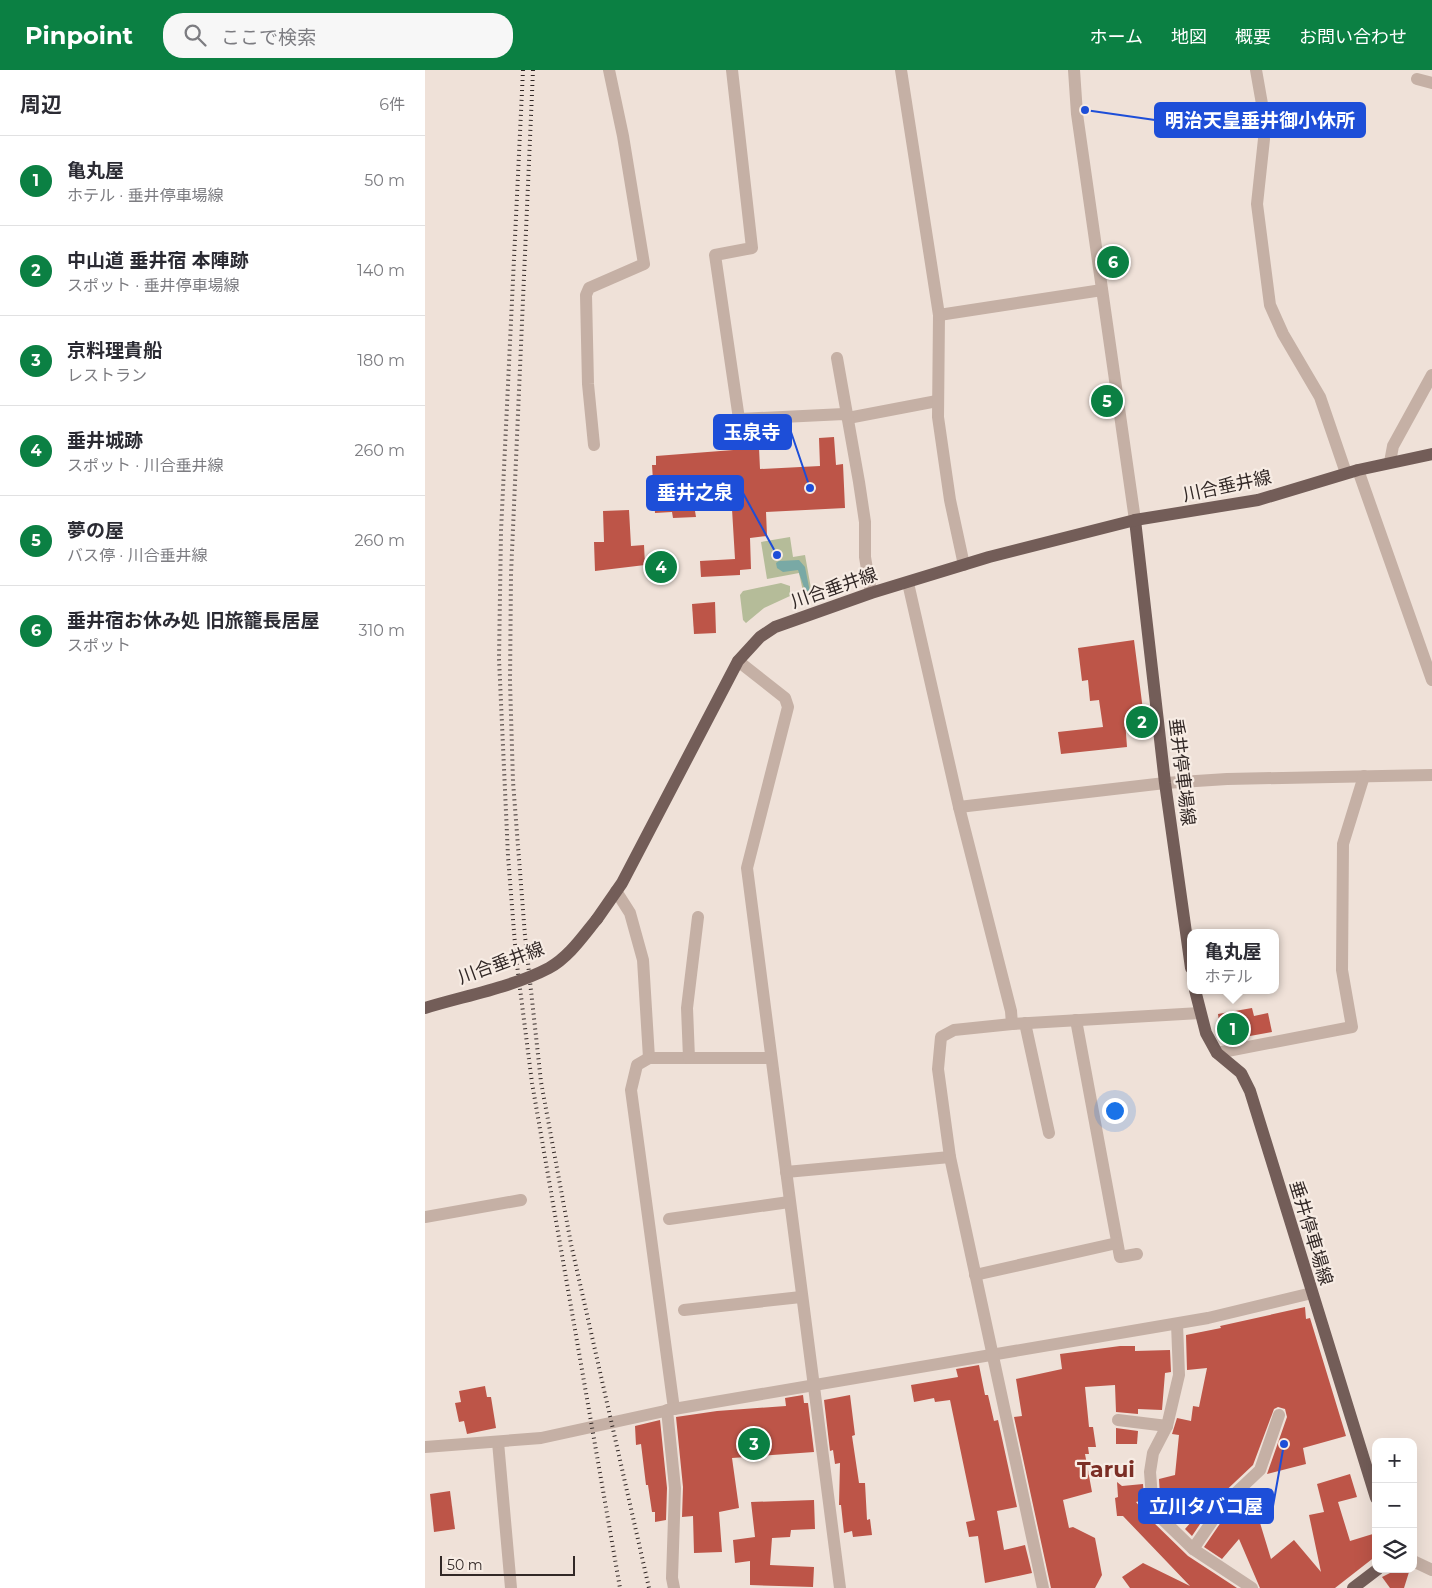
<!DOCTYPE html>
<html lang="ja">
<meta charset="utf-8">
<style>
body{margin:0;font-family:Montserrat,"Noto Sans JP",sans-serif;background:#f7f7f7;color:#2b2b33}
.controls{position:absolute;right:15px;bottom:15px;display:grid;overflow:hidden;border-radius:10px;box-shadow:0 5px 20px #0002}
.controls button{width:45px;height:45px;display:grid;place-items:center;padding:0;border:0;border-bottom:1px solid #e1e1e2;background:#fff;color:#2b2b33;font:25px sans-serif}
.scale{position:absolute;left:15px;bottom:12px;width:135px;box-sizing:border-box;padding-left:5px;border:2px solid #322826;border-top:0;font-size:14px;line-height:18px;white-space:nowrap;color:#322826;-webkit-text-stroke:4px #f7ece4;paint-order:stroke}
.you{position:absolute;left:689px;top:1040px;width:18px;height:18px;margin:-12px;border:4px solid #fff;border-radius:50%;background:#1a73e8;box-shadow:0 0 0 8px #1a73e833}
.badge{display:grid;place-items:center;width:32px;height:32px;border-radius:50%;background:#0b8043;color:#fff;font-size:16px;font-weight:700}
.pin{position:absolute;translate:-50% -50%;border:2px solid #fff;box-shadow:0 1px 5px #0006}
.popup{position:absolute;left:762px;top:859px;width:92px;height:65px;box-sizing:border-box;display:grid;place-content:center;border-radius:10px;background:#fff;filter:drop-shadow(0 1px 4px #0005);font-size:16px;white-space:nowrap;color:#7c7c81}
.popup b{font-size:19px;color:#2b2b33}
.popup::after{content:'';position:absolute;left:50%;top:100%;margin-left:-10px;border:10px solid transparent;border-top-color:#fff}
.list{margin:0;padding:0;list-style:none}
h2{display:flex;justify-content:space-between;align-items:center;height:65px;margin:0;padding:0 20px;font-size:21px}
h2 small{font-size:16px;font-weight:400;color:#7c7c81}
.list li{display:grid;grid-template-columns:32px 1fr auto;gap:15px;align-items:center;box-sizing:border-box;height:90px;padding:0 20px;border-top:1px solid #e1e1e2}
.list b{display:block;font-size:19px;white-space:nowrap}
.list p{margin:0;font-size:16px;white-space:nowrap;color:#7c7c81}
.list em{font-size:16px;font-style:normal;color:#7c7c81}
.icon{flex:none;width:28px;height:28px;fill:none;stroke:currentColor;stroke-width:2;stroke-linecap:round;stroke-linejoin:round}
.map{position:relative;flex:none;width:1007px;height:1518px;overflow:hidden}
header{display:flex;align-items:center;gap:30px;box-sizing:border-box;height:70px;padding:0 25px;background:#0b8043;color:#fff}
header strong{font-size:24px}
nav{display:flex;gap:28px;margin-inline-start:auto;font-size:18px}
.search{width:350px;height:45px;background:#f7f7f7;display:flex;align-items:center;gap:12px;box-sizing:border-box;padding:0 18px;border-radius:20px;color:#7c7c81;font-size:19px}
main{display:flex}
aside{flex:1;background:#fff}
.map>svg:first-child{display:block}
.green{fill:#b5bc99}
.water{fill:#79a9a5}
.building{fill:#bd5548}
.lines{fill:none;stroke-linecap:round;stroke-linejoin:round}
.minor{stroke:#c5b0a5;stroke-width:12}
.major{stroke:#735d58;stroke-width:12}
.rail{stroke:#322826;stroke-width:4;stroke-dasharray:1 4;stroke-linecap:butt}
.major-bridge{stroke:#735d58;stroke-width:12}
.labels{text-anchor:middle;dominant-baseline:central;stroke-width:4.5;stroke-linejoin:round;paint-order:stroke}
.street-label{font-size:18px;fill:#322826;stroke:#f7ece4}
.district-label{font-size:22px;font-weight:bold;fill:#7b2e25;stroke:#f7ece4}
.leader{fill:none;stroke:#1d4ed8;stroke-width:2}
.callout-dot{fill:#1d4ed8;stroke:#f7ece4;stroke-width:2}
.callout{fill:#1d4ed8;stroke:#1d4ed8;stroke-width:2}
.callout-label{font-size:19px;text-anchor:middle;font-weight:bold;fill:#fff}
</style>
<header>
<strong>Pinpoint</strong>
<div class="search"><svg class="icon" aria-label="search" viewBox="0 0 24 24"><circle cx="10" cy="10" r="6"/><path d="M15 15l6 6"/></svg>ここで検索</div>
<nav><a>ホーム</a><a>地図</a><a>概要</a><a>お問い合わせ</a></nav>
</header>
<main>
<aside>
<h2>周辺<small>6件</small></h2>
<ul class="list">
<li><span class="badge">1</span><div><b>亀丸屋</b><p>ホテル · 垂井停車場線</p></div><em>50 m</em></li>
<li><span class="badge">2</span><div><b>中山道 垂井宿 本陣跡</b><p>スポット · 垂井停車場線</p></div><em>140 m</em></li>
<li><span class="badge">3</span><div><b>京料理貴船</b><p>レストラン</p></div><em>180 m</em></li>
<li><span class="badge">4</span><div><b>垂井城跡</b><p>スポット · 川合垂井線</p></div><em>260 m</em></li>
<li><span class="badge">5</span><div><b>夢の屋</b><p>バス停 · 川合垂井線</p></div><em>260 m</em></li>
<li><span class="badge">6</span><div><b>垂井宿お休み処 旧旅籠長居屋</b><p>スポット</p></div><em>310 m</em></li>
</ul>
</aside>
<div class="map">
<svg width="1007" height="1518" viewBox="0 0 1007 1518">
<rect width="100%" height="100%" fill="#efe1d8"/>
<!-- green -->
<g class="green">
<path d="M 365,467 L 368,487 L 380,485 L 387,524 L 379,526 L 374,503 L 342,509 L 336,472 Z"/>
<path d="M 356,513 L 365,516 L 365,526 L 339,538 L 321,553 L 318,550 L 315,525 L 318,521 Z"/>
</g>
<!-- water -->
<path class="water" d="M 374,490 L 380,497 L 385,522 L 380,520 L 373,500 L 358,502 L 352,498 L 351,493 L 354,491 Z"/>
<!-- building -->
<g class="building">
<path d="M 409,367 L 411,395 L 418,394 L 420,438 L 341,442 L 342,466 L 325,468 L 326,499 L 315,500 L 315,505 L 276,507 L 275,491 L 310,489 L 307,439 L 270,441 L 271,447 L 248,448 L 247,442 L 230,443 L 227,395 L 231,395 L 231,386 L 334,378 L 335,399 L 395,396 L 394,368 Z"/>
<path d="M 204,440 L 206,476 L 219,475 L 220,495 L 170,501 L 169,472 L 179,472 L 178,441 Z"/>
<path d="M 290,532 L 291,563 L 269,564 L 267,534 Z"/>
<path d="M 709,570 L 719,648 L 700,650 L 702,677 L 636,684 L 633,662 L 678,657 L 674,630 L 665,631 L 663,610 L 657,611 L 653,578 Z"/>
<path d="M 827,938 L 829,946 L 843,943 L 847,962 L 803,970 L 795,959 L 793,944 Z"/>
<path d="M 880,1237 L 881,1249 L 885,1248 L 921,1366 L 878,1378 L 881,1394 L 842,1404 L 862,1347 L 860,1339 L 853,1337 L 849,1339 L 828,1395 L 792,1429 L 767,1466 L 760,1459 L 767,1451 L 756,1420 L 735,1426 L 734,1409 L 750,1405 L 754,1365 L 747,1364 L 752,1348 L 766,1351 L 768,1336 L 774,1337 L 782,1298 L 762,1300 L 761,1265 L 796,1258 L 795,1256 Z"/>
<path d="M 695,1276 L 710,1276 L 710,1281 L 745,1280 L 746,1302 L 740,1303 L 737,1340 L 713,1339 L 713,1344 L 691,1342 L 690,1315 L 660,1317 L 664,1357 L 668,1357 L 671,1377 L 663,1377 L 664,1384 L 660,1384 L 667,1422 L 638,1430 L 644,1458 L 648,1457 L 670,1468 L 677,1505 L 670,1518 L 626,1518 L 589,1347 L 597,1346 L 591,1309 L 637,1299 L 635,1284 Z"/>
<path d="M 554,1295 L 560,1325 L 563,1325 L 569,1351 L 573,1350 L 592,1437 L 572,1441 L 579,1480 L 600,1475 L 607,1503 L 560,1513 L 553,1466 L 544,1467 L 541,1452 L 550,1450 L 525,1330 L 510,1332 L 509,1328 L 489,1332 L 486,1315 L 533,1307 L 531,1299 Z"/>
<path d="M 60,1316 L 62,1327 L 66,1327 L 71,1358 L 42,1364 L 39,1351 L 34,1352 L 30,1333 L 36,1332 L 34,1321 Z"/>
<path d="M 378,1325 L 379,1333 L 383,1333 L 389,1382 L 307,1388 L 314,1438 L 294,1442 L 297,1482 L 269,1483 L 268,1446 L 257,1447 L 258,1417 L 251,1347 L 292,1341 L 361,1336 L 360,1328 Z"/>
<path d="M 425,1325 L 430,1365 L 427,1366 L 434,1413 L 440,1413 L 442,1450 L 445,1449 L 447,1465 L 428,1467 L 427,1461 L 419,1463 L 416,1435 L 414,1435 L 415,1393 L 410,1394 L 408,1380 L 405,1381 L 399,1330 Z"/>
<path d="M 235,1350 L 242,1418 L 241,1450 L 230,1452 L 230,1442 L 227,1442 L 223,1415 L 221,1415 L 216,1374 L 211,1375 L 210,1356 Z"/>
<path d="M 691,1358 L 713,1361 L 712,1374 L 691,1374 Z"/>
<path d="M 925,1404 L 932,1427 L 913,1432 L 925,1471 L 951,1463 L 951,1486 L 910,1518 L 835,1518 L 814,1469 L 797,1489 L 779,1477 L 805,1439 L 825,1420 L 846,1489 L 869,1470 L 896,1502 L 884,1445 L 899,1442 L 892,1414 Z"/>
<path d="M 692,1412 L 697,1416 L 718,1414 L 719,1430 L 711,1432 L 726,1450 L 763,1486 L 812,1518 L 705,1518 L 697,1507 L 718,1493 L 765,1516 L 698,1446 L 692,1446 L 690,1428 L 693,1427 Z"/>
<path d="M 25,1421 L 30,1459 L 9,1462 L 5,1424 Z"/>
<path d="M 389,1430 L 390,1459 L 366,1460 L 365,1467 L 347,1468 L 345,1495 L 389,1497 L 388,1517 L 325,1515 L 325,1491 L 310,1493 L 308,1470 L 330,1467 L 326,1432 Z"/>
<path d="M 973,1499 L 984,1502 L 979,1518 L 965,1518 L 957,1507 Z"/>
</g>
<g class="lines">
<!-- minor -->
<g class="minor">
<path d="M 307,0 L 327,178 L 290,185 L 314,349 L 419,344 L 423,348 L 512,331"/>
<path d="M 476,0 L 514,245 L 513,347 L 525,430 L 539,495"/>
<path d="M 649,0 L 652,44 L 710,450"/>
<path d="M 831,0 L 837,34 L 839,69 L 832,134 L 845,235 L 858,264 L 895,327 L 921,403"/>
<path d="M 992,9 L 1007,13"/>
<path d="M 514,245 L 677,220"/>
<path d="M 412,288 L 434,412 L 440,452 L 440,487 L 446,523"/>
<path d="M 169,375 L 163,314 L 161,225 L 164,218 L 219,194 L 198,66 L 184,0"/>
<path d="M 965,392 L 968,376 L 1007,305"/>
<path d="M 933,400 L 1007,610"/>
<path d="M 483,513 L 534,737 L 586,941 L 587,954"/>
<path d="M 313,591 L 360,628 L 363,637 L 322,798 L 415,1518"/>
<path d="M 534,737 L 740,713 L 802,709 L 1007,705"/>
<path d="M 191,821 L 205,843 L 218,890 L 224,988 L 346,988"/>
<path d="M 651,950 L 695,1187 L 712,1184"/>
<path d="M 600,953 L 624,1063"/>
<path d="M 792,983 L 927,957 L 917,900 L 918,774 L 939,706"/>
<path d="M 224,988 L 212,995 L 206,1020 L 249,1339"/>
<path d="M 264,988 L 262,938 L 273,847"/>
<path d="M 361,1102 L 525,1087"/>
<path d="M 0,1147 L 96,1130"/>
<path d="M 244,1149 L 364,1132"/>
<path d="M 550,1205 L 692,1173"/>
<path d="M 259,1240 L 376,1227"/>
<path d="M 752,1254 L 754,1305 L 742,1356 L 728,1383 L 725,1402 L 727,1428 L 732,1444 L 768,1479 L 827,1518"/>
<path d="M 242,1340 L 250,1418 L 247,1508 L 249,1518"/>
<path d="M 693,1350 L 742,1356"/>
<path d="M 73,1372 L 86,1518"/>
<path d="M 0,1377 L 116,1368 L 249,1339 L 783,1248 L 887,1223"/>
<path d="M 768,1479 L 799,1434 L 835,1400 L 854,1345"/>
<path d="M 988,1491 L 1007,1500"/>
<path d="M 618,1518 L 525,1087 L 513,999 L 516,967 L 529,960 L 587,954 L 775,943"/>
</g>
<!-- major -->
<g class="major">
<path d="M 710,450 L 740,713 L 766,898"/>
<path d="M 172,849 L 197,813 L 313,591 L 335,567 L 350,557 L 446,523 L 564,487 L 710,450 L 833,430 L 933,400 L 1007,384"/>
<path d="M 770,920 L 781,963 L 792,983 L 816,1003 L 825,1021 L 951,1428"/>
<path d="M 928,1518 L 953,1499"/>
</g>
<!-- rail -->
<g class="rail">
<path d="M 98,0 L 76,461 L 74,589 L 83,786 L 91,887 L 107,1013 L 195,1518"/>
<path d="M 108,0 L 86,504 L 85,612 L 88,712 L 100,866 L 116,1012 L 146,1174 L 224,1518"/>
</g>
<!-- major-bridge -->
<path class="major-bridge" d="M 0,938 C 39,926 88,917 124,898 C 144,887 158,866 172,849"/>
</g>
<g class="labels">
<!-- street labels -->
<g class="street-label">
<text transform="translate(802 416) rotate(-12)">川合垂井線</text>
<text transform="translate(409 518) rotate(-19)">川合垂井線</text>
<text transform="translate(757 702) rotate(83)">垂井停車場線</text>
<text transform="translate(76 893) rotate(-20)">川合垂井線</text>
<text transform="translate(886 1163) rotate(73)">垂井停車場線</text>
</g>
<!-- district labels -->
<g class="district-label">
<text x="681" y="1399">Tarui</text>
</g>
</g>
<!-- callouts -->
<path class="leader" d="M660 40L730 50M385 418L366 362M352 485L318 423M859 1374L848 1436"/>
<g class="callout-dot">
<circle cx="660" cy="40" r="5"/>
<circle cx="385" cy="418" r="5"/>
<circle cx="352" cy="485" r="5"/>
<circle cx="859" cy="1374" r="5"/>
</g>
<g class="callout">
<rect x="730" y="33" width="210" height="34" rx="5"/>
<rect x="289" y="345" width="77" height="34" rx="5"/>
<rect x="222" y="406" width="96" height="34" rx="5"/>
<rect x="714" y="1419" width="134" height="34" rx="5"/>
</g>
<g class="callout-label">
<text x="835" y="57">明治天皇垂井御小休所</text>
<text x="327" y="369">玉泉寺</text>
<text x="270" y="429">垂井之泉</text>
<text x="781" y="1443">立川タバコ屋</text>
</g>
</svg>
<div class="controls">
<button>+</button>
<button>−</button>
<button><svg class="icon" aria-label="layers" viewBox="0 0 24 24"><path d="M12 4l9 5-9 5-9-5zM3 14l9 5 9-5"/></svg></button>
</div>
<div class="scale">50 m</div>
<div class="you"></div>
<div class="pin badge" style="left:808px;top:959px">1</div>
<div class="popup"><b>亀丸屋</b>ホテル</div>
<div class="pin badge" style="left:717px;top:652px">2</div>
<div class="pin badge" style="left:329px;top:1374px">3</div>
<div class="pin badge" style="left:236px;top:497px">4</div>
<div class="pin badge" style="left:682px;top:331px">5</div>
<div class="pin badge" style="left:688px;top:192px">6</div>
</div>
</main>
